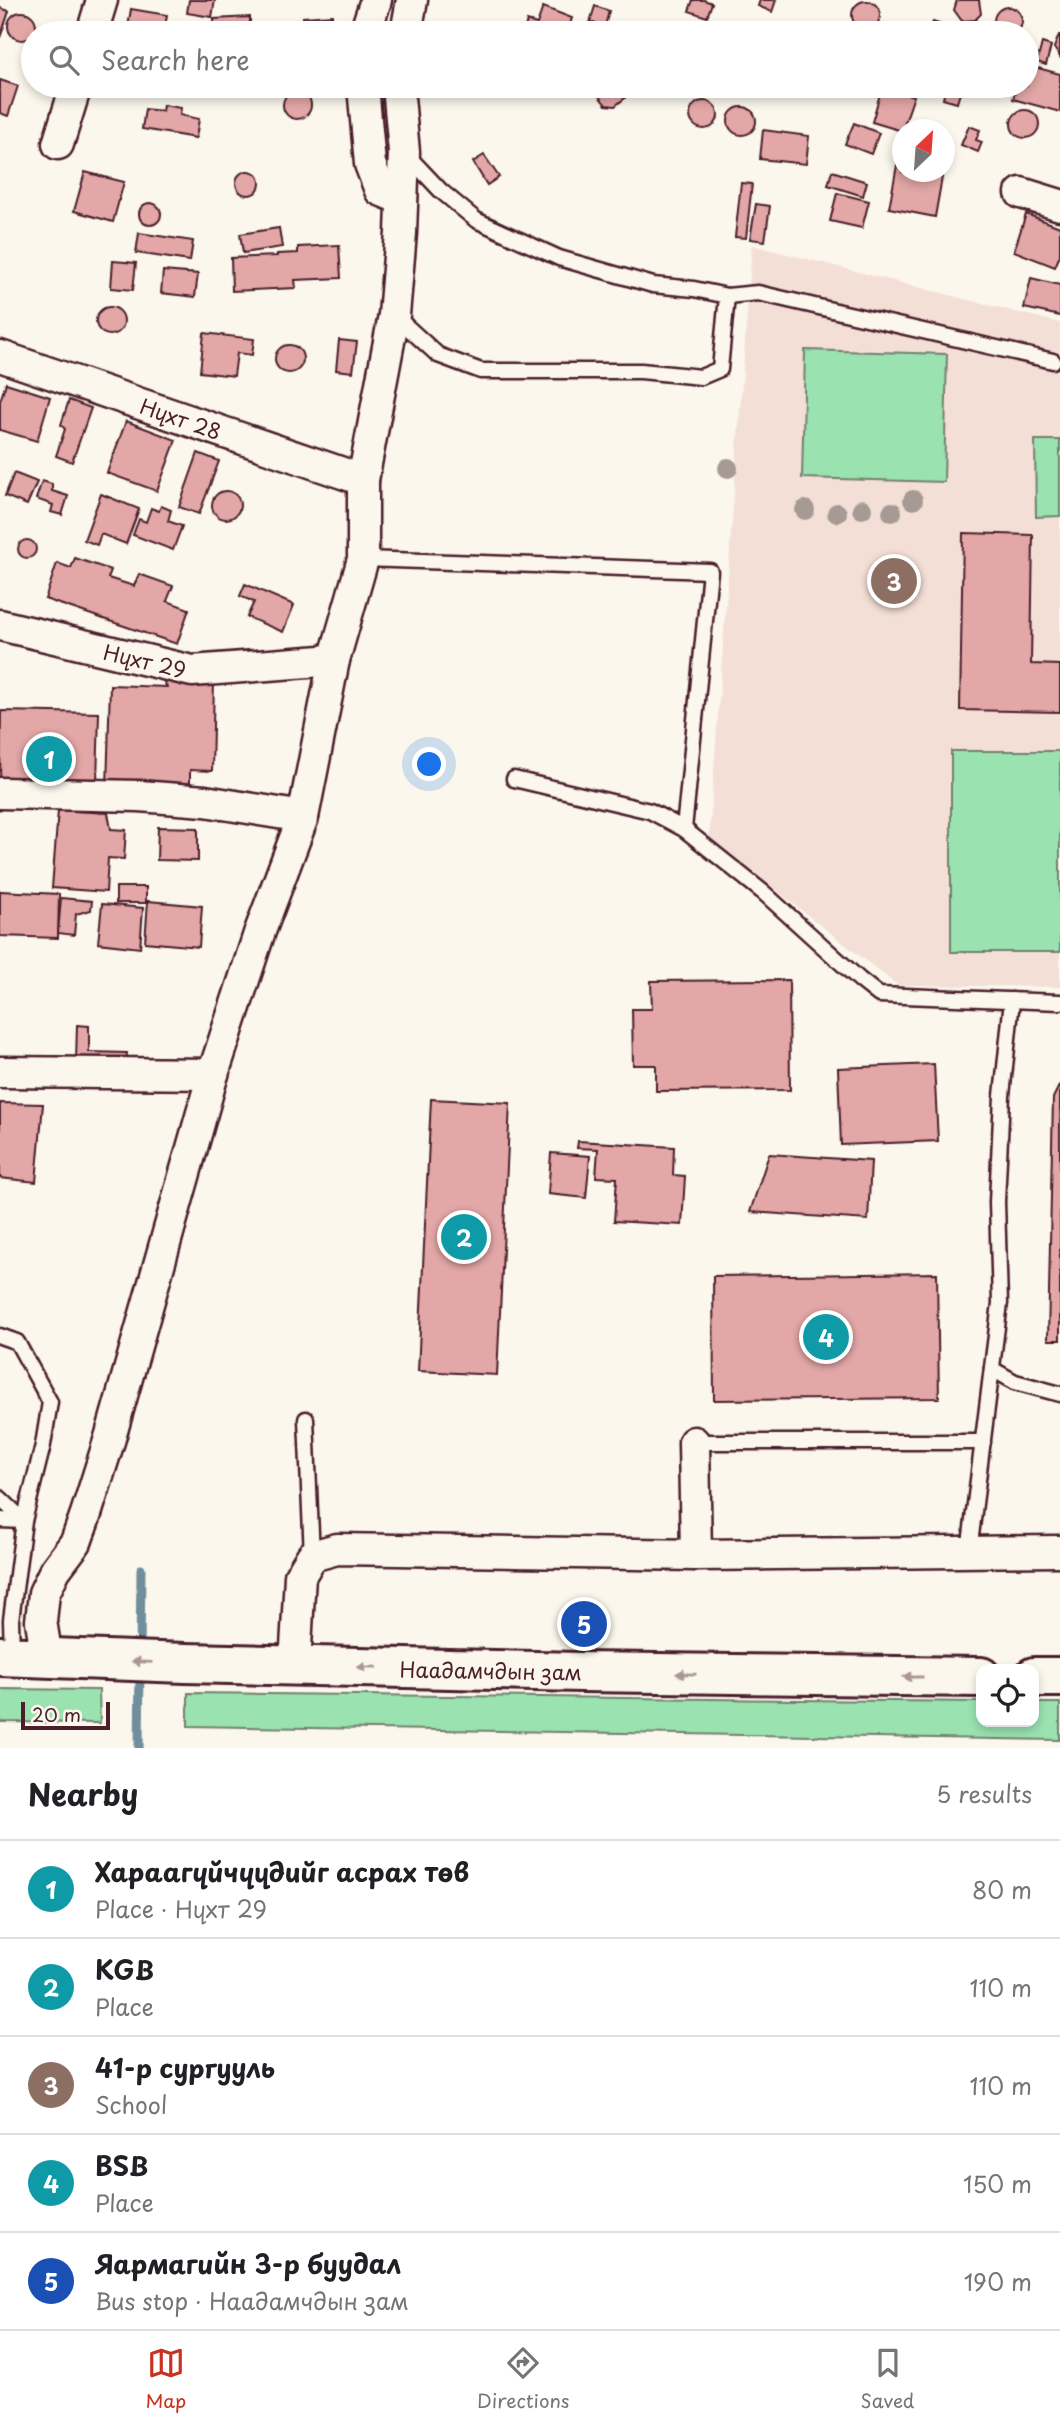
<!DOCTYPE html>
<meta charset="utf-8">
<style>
body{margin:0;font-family:"Playpen Sans",sans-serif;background:#f2f2f2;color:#202124}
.controls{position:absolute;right:21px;bottom:21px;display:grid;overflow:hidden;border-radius:14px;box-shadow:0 4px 10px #0003}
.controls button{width:63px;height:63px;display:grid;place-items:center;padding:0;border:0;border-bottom:2px solid #e0e0e0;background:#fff;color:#202124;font:35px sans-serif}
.compass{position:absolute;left:892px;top:119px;width:63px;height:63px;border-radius:50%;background:#fff;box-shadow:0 4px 10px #0003;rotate:25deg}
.scale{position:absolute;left:21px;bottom:18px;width:89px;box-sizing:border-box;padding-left:7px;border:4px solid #4a1f2b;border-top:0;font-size:19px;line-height:24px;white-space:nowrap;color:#4a1f2b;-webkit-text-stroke:5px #fbf7ec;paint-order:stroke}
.you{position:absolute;left:430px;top:765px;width:24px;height:24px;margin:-18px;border:5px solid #fff;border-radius:50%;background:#1a73e8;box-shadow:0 0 0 10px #1a73e833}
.badge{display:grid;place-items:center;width:46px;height:46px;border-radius:50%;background:#c8321e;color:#fff;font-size:23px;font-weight:700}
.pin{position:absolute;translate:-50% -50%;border:4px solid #fff;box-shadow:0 2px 7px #0006}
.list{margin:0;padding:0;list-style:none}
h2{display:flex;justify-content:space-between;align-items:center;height:91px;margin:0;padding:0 28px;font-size:30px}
h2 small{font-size:23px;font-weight:400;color:#757577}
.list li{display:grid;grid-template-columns:46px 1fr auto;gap:21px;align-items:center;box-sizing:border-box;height:98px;padding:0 28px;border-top:2px solid #e0e0e0}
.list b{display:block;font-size:26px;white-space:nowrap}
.list p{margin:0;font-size:23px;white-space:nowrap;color:#757577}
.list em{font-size:23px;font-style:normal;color:#757577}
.icon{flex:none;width:38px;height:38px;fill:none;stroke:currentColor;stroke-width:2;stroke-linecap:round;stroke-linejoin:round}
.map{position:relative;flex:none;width:1060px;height:1748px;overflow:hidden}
.search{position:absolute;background:#fff;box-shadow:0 4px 10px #0003;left:21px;right:21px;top:21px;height:77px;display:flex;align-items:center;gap:18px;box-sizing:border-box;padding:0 24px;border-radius:38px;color:#757577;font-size:26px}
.sheet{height:581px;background:#fff}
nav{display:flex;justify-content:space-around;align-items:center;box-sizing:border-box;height:98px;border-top:2px solid #e0e0e0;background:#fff;font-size:19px;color:#757577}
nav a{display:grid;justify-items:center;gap:4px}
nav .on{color:#c8321e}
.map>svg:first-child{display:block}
.built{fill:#f4dfd7}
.green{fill:#9ae2b0;stroke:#72806e;stroke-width:2}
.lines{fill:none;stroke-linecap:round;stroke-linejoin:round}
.stream{stroke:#6f8e9b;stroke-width:9}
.building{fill:#e2a7a6;stroke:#4a1f2b;stroke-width:2}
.lane-casing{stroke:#4a1f2b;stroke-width:19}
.street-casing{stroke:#4a1f2b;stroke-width:35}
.highway-casing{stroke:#4a1f2b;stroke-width:44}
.lane{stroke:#fbf7ec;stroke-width:14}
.street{stroke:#fbf7ec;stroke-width:30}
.highway{stroke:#fbf7ec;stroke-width:38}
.tree{fill:#a59b94}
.oneway{fill:#ab9695}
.labels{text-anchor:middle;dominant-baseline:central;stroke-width:5;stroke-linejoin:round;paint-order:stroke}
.street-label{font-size:21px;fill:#4a1f2b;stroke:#fbf7ec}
</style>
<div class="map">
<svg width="1060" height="1748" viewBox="0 0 1060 1748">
<rect width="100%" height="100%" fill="#fbf7ec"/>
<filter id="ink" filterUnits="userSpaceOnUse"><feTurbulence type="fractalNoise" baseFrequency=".0143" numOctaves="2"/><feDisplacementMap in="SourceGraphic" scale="14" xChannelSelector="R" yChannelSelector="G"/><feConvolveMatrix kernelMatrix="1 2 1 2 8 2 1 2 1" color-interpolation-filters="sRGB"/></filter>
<g filter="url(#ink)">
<!-- built -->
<path class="built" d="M 752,245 L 1060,323 L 1060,987 L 897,985 L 709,838 Z"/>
<!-- green -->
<g class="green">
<path d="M 805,350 L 947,354 L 944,482 L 802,478 Z"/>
<path d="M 1035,440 L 1060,440 L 1060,516 L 1036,517 Z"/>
<rect x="951" y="751" width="109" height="201"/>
<path d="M 0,1689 L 99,1690 L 100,1723 L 0,1722 Z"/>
<path d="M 188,1693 L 981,1702 L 981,1722 L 1034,1722 L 1034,1703 L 1060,1703 L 1060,1740 L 188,1726 Z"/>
</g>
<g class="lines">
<!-- stream -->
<g class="stream">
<path d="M 140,1652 L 141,1569"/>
<path d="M 139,1748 L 140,1669"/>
</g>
</g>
<!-- building -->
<g class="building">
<path d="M 189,0 L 215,0 L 212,17 L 187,13 Z"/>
<path d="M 693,0 L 704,0 L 712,3 L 707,17 L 689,11 Z"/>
<path d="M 760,0 L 776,0 L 772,12 L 758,6 Z"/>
<path d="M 957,0 L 979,0 L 981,14 L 975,20 L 962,21 L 954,10 Z"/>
<circle cx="866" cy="15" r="14"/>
<path d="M 595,6 L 609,11 L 605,26 L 590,22 Z"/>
<path d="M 543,7 L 572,18 L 567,33 L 523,33 L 527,21 L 537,24 Z"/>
<circle cx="1008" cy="21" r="14"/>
<path d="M 0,8 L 9,11 L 0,38 Z"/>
<path d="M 131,9 L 167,15 L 164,33 L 127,33 Z"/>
<circle cx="22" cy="26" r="14"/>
<path d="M 332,15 L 332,33 L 304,33 L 303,17 Z"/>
<path d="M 250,17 L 250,33 L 214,33 L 214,19 Z"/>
<path d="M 933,22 L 954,29 L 952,33 L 929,33 Z"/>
<path d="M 183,26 L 194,27 L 201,33 L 174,33 Z"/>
<path d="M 1059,35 L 1060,35 L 1060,57 L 1054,48 Z"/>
<path d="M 1042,43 L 1051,46 L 1046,65 L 1037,62 Z"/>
<path d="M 1027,65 L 1060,74 L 1060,112 L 1013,99 L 1017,86 L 1027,86 Z"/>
<path d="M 0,80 L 18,86 L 8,116 L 0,113 Z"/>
<path d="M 600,86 L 624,86 L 625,98 L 615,106 L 606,105 L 598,95 Z"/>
<path d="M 946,86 L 962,86 L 957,103 L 943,99 Z"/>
<path d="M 882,87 L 914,96 L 902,131 L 872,122 Z"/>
<circle cx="297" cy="105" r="14"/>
<circle cx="704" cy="115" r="14"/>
<path d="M 163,105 L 181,108 L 180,115 L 199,119 L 196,138 L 142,129 L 145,109 L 162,111 Z"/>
<circle cx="742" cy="121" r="14"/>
<circle cx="1025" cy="124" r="14"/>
<path d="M 854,123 L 879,133 L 871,154 L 845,144 Z"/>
<path d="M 969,126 L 980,130 L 976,140 L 982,142 L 978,152 L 961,145 Z"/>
<path d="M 763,130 L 809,136 L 806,164 L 760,159 Z"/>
<path d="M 484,155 L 499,177 L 487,185 L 473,162 Z"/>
<path d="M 898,160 L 902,161 L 902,172 L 943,172 L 935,217 L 889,208 Z"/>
<path d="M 832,171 L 867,182 L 863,196 L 828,185 Z"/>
<circle cx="248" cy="183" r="12"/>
<path d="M 85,172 L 124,182 L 113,222 L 74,211 Z"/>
<path d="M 741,183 L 752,184 L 746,238 L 735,237 Z"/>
<path d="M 837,193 L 869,201 L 862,228 L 830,221 Z"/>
<circle cx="150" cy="214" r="11"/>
<path d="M 756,204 L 770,206 L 765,241 L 750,239 Z"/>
<path d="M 1026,214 L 1060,227 L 1060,255 L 1055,267 L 1014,251 Z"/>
<path d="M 279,228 L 282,247 L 243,253 L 240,234 Z"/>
<path d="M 139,233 L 193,241 L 190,261 L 136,253 Z"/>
<path d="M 339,245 L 341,278 L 295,280 L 296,288 L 232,291 L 231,258 L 277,256 L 277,254 L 298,253 L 298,247 Z"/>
<path d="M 113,261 L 136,263 L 133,290 L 111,288 Z"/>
<path d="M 163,271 L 198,274 L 195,297 L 161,293 Z"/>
<path d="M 1031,278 L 1060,285 L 1060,316 L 1024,308 Z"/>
<circle cx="110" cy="321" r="14"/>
<path d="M 204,333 L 254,339 L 252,355 L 237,353 L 234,376 L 200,372 Z"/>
<path d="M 339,340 L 357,342 L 353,372 L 336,370 Z"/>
<circle cx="289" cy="359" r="14"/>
<path d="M 6,383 L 50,397 L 37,441 L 0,430 L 0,401 Z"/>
<path d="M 69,400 L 91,408 L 72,462 L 56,456 L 65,429 L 61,425 Z"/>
<path d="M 126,421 L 176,440 L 157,491 L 107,473 Z"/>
<path d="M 198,453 L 219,461 L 199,514 L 179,507 Z"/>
<path d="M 14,473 L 37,482 L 27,505 L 5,496 Z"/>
<path d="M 42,481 L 52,484 L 52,491 L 68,496 L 62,515 L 51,512 L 53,505 L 36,499 Z"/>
<circle cx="226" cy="505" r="14"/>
<path d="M 101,494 L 139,509 L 126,544 L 101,534 L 97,545 L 84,540 Z"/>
<path d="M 161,506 L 171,510 L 168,521 L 182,526 L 173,550 L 133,535 L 139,519 L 146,522 L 151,508 L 159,511 Z"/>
<path d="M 963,533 L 1033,535 L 1031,664 L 1060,665 L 1060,712 L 960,710 Z"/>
<circle cx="27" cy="549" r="9"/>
<path d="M 75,558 L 111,570 L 108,578 L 134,586 L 139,574 L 173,586 L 167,601 L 189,609 L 177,644 L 45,599 L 57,563 L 71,568 Z"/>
<path d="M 245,584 L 294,605 L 283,632 L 247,617 L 254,602 L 240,596 Z"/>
<path d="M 162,679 L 214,681 L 212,771 L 190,770 L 190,790 L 107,788 L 110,685 L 167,687 Z"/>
<path d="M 1,711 L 99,713 L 97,782 L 0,784 Z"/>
<path d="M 58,810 L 108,813 L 111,829 L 126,830 L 124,859 L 108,858 L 106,892 L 52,888 Z"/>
<path d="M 158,827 L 198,828 L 198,861 L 157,860 Z"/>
<rect x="116" y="887" width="30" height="16"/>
<path d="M 0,891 L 59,894 L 58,938 L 0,936 Z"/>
<path d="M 61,898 L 92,901 L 91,910 L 76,914 L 74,935 L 58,933 Z"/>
<path d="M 148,901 L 202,906 L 199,947 L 145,942 Z"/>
<path d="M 102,904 L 143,908 L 140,948 L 98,943 Z"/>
<path d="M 789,980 L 790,1090 L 656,1091 L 656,1065 L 633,1065 L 632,1009 L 652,1009 L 651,981 Z"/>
<path d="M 77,1025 L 89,1026 L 89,1052 L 127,1053 L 126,1062 L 76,1061 Z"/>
<path d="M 934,1064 L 938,1141 L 841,1145 L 838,1068 Z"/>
<path d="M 1060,1084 L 1060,1340 L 1048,1340 L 1053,1098 Z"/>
<path d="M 431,1099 L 510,1103 L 497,1375 L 418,1371 Z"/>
<path d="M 0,1103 L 43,1104 L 36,1182 L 0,1178 Z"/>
<path d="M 578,1141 L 674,1147 L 673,1175 L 685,1176 L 682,1225 L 614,1221 L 617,1178 L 596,1177 L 598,1149 L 577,1148 Z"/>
<path d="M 551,1153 L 590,1156 L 586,1198 L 548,1194 Z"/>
<path d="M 769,1154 L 871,1161 L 868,1220 L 750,1212 Z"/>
<path d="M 937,1273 L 939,1398 L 714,1400 L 713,1276 Z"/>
</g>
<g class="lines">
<defs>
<g id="lane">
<path d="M 407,155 L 441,191 L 476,220 L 559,258 L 653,285 L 694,289 L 727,296"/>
<path d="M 394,315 L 438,355 L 481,371 L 641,371 L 701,377 L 720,369 L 727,296 L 758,293 L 1053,361"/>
<path d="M 363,559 L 710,571 L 684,829"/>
<path d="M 514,779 L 650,811 L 684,829 L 764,893 L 860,980 L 879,995 L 1060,1002"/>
<path d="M 0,1336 L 17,1342 L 50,1402 L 43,1445 L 24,1521 L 0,1520"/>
<path d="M 992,1369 L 1015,1382 L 1060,1394"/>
<path d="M 306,1419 L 312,1556"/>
<path d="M 694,1442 L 983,1442"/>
<path d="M 0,1498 L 24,1521 L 11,1620 L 12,1654"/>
<path d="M 969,1552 L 1000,1303 L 997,1202 L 1002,1096 L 1012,1000"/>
</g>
<g id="street">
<path d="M 92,33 L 102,0"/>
<path d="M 365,33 L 376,0"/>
<path d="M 406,33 L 412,0"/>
<path d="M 363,86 L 370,164 L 380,190 L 402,199"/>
<path d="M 58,144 L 76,86"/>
<path d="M 1021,193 L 1060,205"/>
<path d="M 0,356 L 363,480"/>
<path d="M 0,625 L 192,671 L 334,660"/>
<path d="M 0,793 L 139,796 L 205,801 L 303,817"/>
<path d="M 0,1072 L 213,1074"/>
<path d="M 694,1442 L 696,1555"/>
<path d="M 47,1658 L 41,1621 L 44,1593 L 55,1570 L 76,1542 L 86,1514 L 110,1438 L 213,1074 L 259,934 L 303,817 L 334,660 L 363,559 L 363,480 L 394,315 L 401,233 L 404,152 L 398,86"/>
<path d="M 295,1665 L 300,1576 L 312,1556 L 337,1549 L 696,1555 L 1060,1551"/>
</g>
<g id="highway">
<path d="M 0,1656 L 185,1663 L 582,1672 L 981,1677"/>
<path d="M 1034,1677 L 1060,1677"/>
</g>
</defs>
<!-- lane casing -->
<use href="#lane" class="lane-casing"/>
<!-- street casing -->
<use href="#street" class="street-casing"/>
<!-- highway casing -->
<use href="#highway" class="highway-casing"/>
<!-- lane -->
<use href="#lane" class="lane"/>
<!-- street -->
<use href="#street" class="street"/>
<!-- highway -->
<use href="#highway" class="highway"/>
</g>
<!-- trees -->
<g class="tree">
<circle cx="728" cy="468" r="10"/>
<circle cx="913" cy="500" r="10"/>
<circle cx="862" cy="509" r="10"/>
<circle cx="805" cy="510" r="10"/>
<circle cx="892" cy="512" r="10"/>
<circle cx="837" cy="513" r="10"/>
</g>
<!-- one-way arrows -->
<defs><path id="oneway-solid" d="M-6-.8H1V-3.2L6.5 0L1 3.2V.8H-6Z" transform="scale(1.75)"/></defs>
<g class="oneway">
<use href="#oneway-solid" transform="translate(142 1662) rotate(-178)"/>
<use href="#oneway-solid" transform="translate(367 1667) rotate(-179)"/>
<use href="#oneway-solid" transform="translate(686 1674) rotate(-179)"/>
<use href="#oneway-solid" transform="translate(913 1677) rotate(-180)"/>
</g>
</g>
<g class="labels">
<!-- street labels -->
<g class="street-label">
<text transform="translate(181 418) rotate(19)">Нүхт 28</text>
<text transform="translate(145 660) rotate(13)">Нүхт 29</text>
<text transform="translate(491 1670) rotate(1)">Наадамчдын зам</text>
</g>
</g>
</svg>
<div class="controls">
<button><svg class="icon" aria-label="locate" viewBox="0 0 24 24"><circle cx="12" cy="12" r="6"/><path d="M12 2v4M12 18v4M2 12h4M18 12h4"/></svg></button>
</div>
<svg class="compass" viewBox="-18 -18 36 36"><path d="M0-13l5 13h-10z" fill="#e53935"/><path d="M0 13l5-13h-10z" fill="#757577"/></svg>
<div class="scale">20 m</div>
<div class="you"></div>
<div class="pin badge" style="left:49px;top:759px;background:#0f9aa8">1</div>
<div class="pin badge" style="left:464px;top:1237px;background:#0f9aa8">2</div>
<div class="pin badge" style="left:894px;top:581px;background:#8d6e63">3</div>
<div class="pin badge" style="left:826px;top:1337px;background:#0f9aa8">4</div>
<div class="pin badge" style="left:584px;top:1624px;background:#1a4fb4">5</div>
<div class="search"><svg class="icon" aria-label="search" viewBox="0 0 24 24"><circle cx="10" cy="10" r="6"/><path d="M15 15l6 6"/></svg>Search here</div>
</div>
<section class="sheet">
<h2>Nearby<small>5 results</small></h2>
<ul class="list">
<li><span class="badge" style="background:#0f9aa8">1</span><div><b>Хараагүйчүүдийг асрах төв</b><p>Place · Нүхт 29</p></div><em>80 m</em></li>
<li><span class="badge" style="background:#0f9aa8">2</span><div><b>KGB</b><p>Place</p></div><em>110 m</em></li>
<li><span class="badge" style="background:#8d6e63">3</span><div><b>41-р сургууль</b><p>School</p></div><em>110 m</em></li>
<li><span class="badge" style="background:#0f9aa8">4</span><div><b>BSB</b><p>Place</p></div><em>150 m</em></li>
<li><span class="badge" style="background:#1a4fb4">5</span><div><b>Яармагийн 3-р буудал</b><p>Bus stop · Наадамчдын зам</p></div><em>190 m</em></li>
</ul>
</section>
<nav>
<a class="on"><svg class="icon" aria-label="map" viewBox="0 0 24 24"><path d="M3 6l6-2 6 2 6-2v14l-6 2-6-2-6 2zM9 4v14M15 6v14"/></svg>Map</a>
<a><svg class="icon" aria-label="directions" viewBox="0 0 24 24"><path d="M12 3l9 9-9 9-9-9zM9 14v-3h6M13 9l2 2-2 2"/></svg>Directions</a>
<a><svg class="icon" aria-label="saved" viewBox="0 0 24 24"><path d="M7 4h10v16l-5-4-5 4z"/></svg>Saved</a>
</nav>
